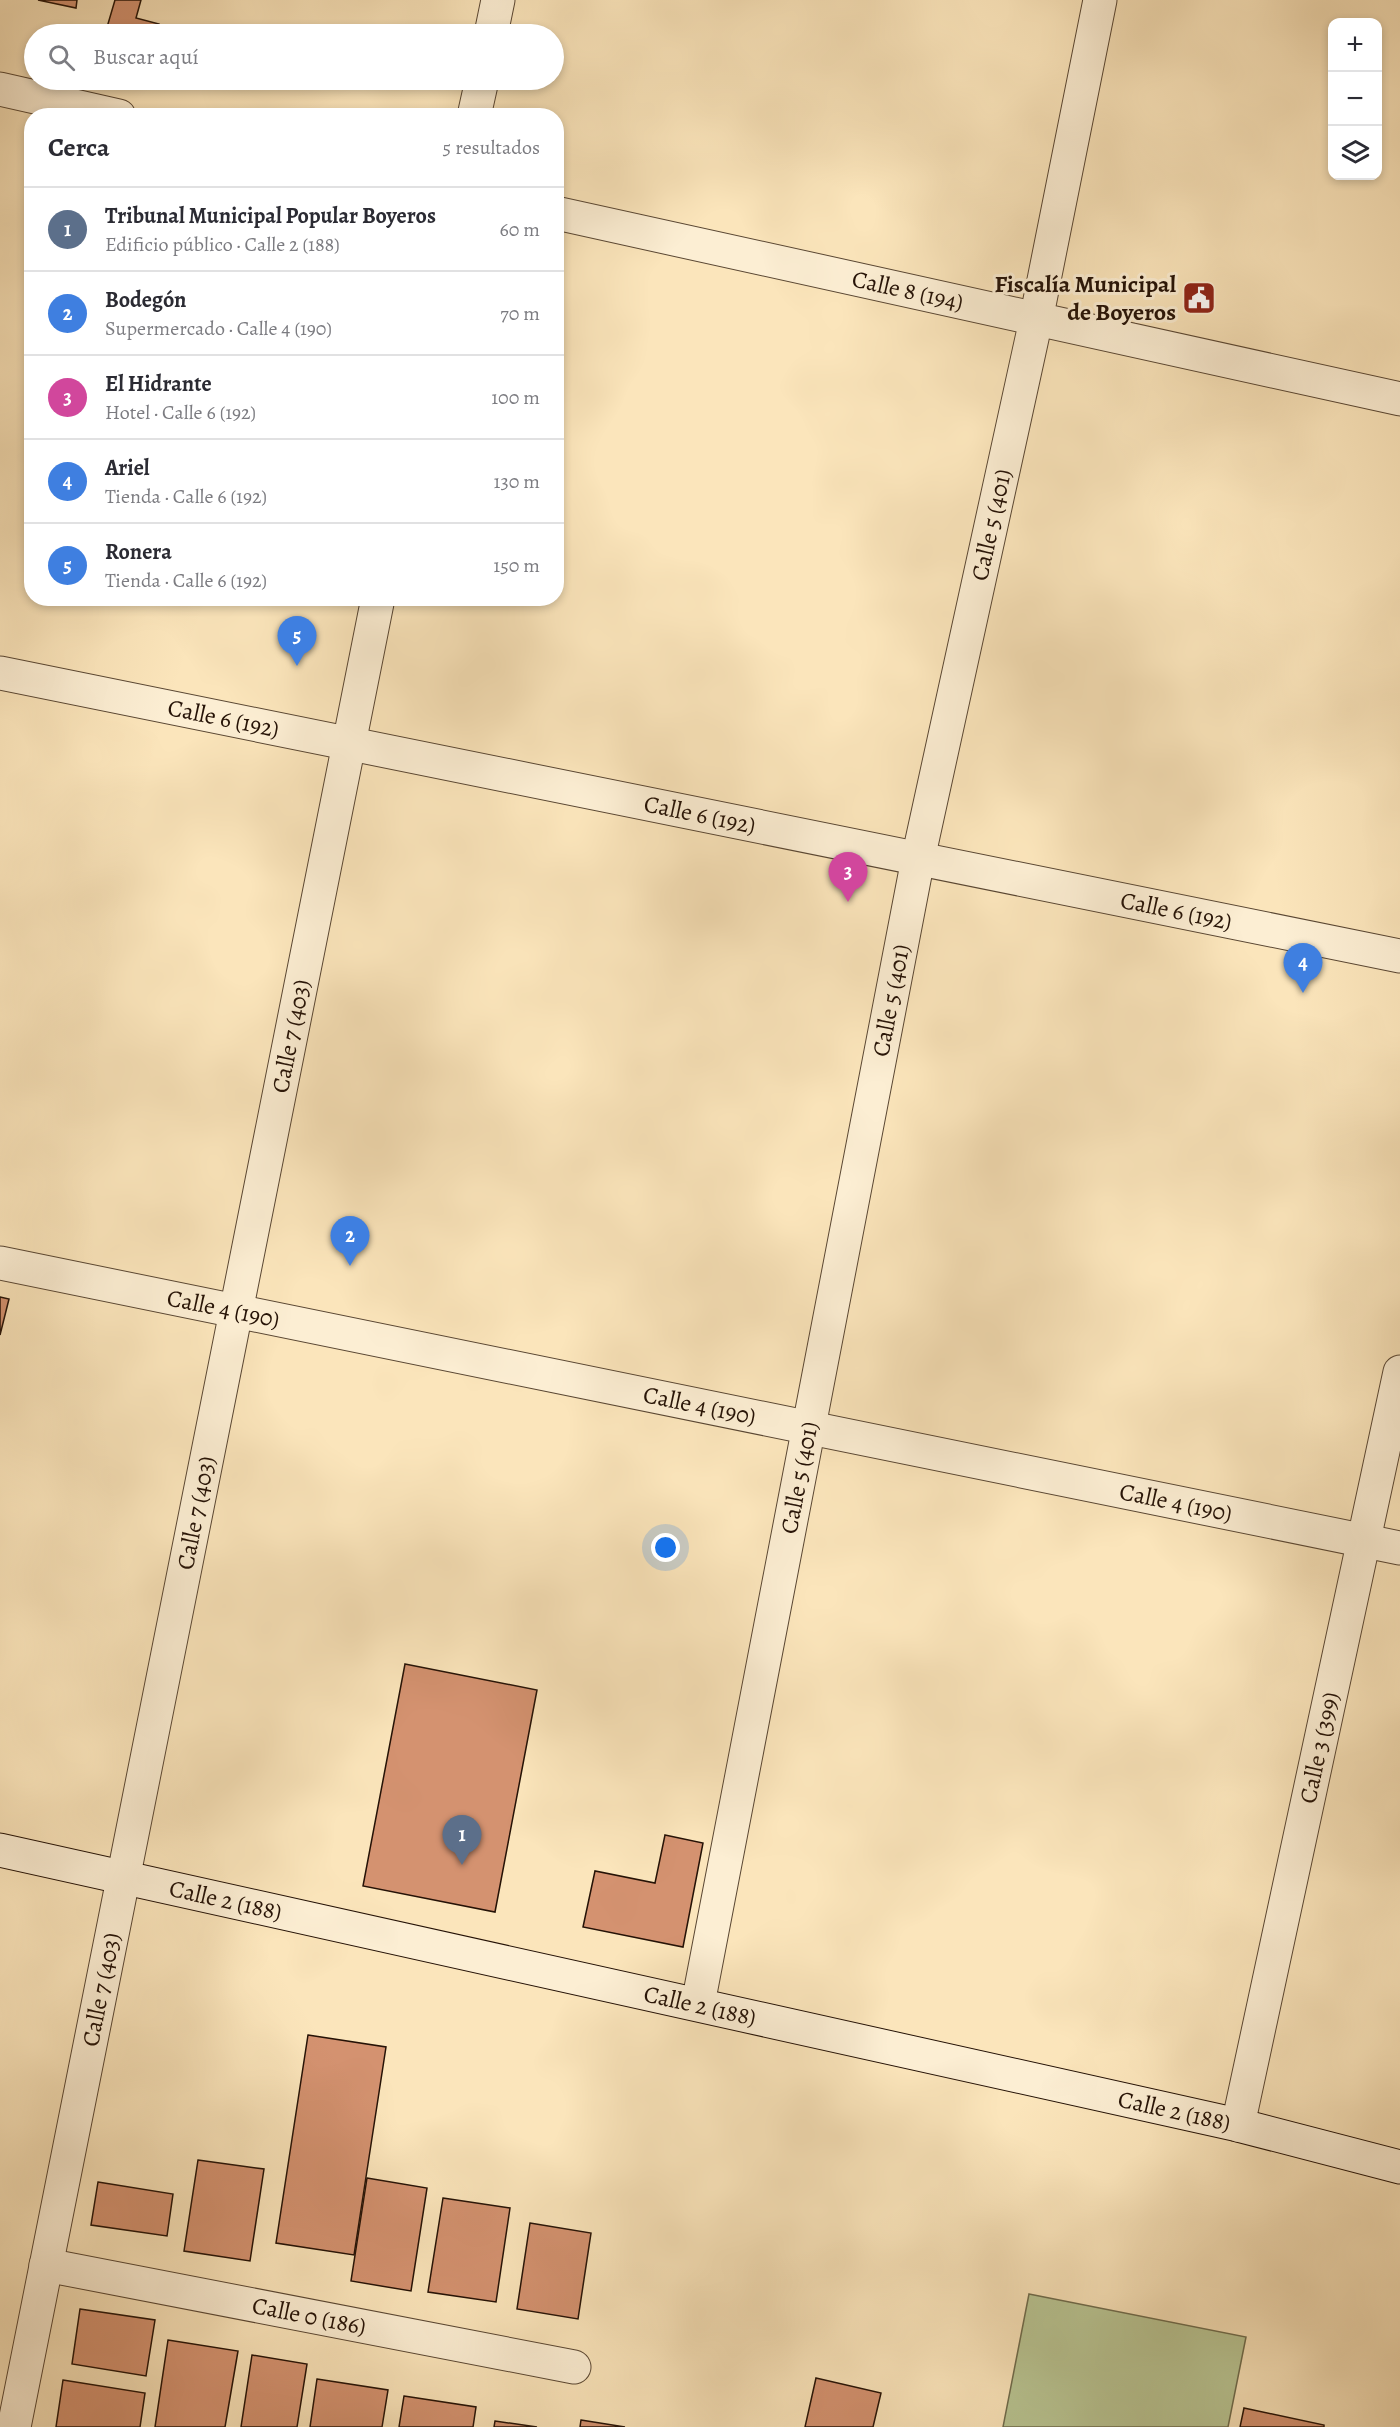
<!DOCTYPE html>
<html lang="es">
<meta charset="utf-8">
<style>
body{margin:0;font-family:Alegreya,serif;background:#f2f2f3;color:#2b2b33}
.controls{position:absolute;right:18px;top:18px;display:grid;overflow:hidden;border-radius:12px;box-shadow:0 3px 9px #0003}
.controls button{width:54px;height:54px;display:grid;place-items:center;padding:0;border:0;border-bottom:2px solid #e1e1e2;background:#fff;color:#2b2b33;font:30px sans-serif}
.you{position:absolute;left:666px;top:1548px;width:21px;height:21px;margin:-15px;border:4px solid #fff;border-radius:50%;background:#1a73e8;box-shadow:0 0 0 9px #1a73e833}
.badge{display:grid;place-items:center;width:39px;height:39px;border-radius:50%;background:#8f2418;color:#fff;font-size:20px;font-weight:700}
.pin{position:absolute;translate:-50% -50px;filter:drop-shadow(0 2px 3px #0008)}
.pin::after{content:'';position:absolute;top:32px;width:21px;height:18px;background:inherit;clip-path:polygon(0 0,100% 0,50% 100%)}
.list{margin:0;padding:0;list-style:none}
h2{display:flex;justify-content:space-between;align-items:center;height:78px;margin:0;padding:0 24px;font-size:26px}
h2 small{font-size:20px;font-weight:400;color:#7c7c81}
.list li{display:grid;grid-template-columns:39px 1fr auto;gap:18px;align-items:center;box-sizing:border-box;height:84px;padding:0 24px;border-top:2px solid #e1e1e2}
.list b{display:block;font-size:22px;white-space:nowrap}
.list p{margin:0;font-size:20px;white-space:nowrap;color:#7c7c81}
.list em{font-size:20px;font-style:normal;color:#7c7c81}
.icon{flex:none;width:33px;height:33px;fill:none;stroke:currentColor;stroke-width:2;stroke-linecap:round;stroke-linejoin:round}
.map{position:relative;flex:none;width:1400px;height:2427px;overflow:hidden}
.search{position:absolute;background:#fff;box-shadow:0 3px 9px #0003;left:24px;top:24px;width:540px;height:66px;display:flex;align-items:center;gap:15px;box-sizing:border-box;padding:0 21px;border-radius:33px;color:#7c7c81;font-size:22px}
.panel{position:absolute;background:#fff;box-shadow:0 3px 9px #0003;left:24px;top:108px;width:540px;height:498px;border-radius:24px}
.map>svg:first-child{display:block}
.green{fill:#b9c694;stroke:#6f6c4d;stroke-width:1.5}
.building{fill:#d49270;stroke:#251206;stroke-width:1.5}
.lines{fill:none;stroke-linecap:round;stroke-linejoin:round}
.minor-casing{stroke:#5a4733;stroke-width:35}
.secondary-casing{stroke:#251206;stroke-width:35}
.minor{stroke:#fceed3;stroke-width:33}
.secondary{stroke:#fceed3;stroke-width:33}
.labels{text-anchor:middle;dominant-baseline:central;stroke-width:6;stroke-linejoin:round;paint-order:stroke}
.poi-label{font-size:24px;font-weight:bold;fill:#251206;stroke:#fceed3;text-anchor:end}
.street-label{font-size:24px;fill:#251206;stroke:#fceed3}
</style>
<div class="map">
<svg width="1400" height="2427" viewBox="0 0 1400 2427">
<rect width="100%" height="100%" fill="#fbe5bb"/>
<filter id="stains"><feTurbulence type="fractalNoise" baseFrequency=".00333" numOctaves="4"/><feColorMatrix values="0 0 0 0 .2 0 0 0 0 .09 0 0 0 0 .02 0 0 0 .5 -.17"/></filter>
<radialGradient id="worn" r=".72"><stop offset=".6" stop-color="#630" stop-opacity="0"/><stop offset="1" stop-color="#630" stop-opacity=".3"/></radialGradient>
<!-- green -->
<path class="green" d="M 1029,2294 L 1246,2337 L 1228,2427 L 1003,2427 Z"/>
<!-- building -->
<g class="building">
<path d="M 38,0 L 77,0 L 76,8 Z"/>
<path d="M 115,0 L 141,0 L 136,18 L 159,24 L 157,34 L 105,34 Z"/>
<path d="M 0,1297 L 9,1299 L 0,1335 Z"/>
<path d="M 405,1664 L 537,1690 L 495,1912 L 363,1886 Z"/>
<path d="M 665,1835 L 703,1843 L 683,1947 L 583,1927 L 595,1871 L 655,1883 Z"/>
<path d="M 308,2035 L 386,2047 L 354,2255 L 276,2243 Z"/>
<path d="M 198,2160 L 264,2169 L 250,2261 L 184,2251 Z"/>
<path d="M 367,2178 L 427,2188 L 411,2291 L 351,2281 Z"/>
<path d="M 98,2182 L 173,2194 L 167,2236 L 91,2225 Z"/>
<path d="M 443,2198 L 510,2208 L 496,2302 L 428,2292 Z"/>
<path d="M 530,2223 L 591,2233 L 578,2319 L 517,2309 Z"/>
<path d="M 80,2309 L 155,2320 L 146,2376 L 72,2364 Z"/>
<path d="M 168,2340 L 238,2351 L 225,2427 L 155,2427 Z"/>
<path d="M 252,2355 L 307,2364 L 297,2427 L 241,2427 Z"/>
<path d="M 816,2378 L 881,2393 L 873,2427 L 805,2427 Z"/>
<path d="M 317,2379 L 388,2390 L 382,2427 L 310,2427 Z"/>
<path d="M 63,2380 L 145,2393 L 140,2427 L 56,2427 Z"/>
<path d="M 404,2396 L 476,2407 L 473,2427 L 399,2427 Z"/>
<path d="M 1244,2408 L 1324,2425 L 1324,2427 L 1240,2427 Z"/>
<path d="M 581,2420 L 625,2427 L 580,2427 Z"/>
<path d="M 495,2421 L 537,2427 L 494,2427 Z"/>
</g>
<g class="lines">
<defs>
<g id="minor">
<path d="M 491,34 L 498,0"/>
<path d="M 0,89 L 119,116"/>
<path d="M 474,116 L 482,80"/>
<path id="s1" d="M 556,213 L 1400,399"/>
<path id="s2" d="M 0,673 L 1400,956"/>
<path id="s3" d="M 0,1263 L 1400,1548"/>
<path id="s4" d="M 698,2004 L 918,859 L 1036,320 L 1100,0"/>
<path id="s5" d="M 1238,2125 L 1400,1372"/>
<path id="s6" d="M 46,2265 L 574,2367"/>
<path id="s7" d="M 14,2427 L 378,598"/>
</g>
<g id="secondary">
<path id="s8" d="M 0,1850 L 1238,2125 L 1400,2167"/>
</g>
</defs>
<!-- minor casing -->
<use href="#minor" class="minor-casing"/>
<!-- secondary casing -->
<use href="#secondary" class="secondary-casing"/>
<!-- minor -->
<use href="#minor" class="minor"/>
<!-- secondary -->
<use href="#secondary" class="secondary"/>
</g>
<!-- icons -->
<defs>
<symbol id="civic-square" viewBox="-11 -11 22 22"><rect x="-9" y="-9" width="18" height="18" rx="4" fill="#8f2418" stroke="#fceed3"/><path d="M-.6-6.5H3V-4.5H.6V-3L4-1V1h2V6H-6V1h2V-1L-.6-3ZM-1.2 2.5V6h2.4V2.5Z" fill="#fff"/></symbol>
</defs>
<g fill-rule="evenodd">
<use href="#civic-square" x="1180" y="279" width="38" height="38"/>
</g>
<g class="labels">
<!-- poi labels -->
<g class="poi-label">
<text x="1176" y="284">Fiscalía Municipal<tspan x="1176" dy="28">de Boyeros</tspan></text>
</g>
<!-- street labels -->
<g class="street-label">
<text stroke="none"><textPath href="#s1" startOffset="360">Calle 8 (194)</textPath></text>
<text stroke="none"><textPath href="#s4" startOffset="1508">Calle 5 (401)</textPath></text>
<text stroke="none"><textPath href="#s2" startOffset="228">Calle 6 (192)</textPath></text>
<text stroke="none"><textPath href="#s2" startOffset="714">Calle 6 (192)</textPath></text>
<text stroke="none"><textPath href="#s2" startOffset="1200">Calle 6 (192)</textPath></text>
<text stroke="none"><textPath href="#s4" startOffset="1022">Calle 5 (401)</textPath></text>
<text stroke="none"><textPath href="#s7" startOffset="1418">Calle 7 (403)</textPath></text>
<text stroke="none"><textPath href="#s3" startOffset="228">Calle 4 (190)</textPath></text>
<text stroke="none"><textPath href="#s3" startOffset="714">Calle 4 (190)</textPath></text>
<text stroke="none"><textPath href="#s4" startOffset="536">Calle 5 (401)</textPath></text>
<text stroke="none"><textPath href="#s3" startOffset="1200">Calle 4 (190)</textPath></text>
<text stroke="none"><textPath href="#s7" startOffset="932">Calle 7 (403)</textPath></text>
<text stroke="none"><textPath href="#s5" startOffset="386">Calle 3 (399)</textPath></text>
<text stroke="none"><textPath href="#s8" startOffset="231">Calle 2 (188)</textPath></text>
<text stroke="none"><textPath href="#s7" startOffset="446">Calle 7 (403)</textPath></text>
<text stroke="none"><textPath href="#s8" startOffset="717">Calle 2 (188)</textPath></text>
<text stroke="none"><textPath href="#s8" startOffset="1203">Calle 2 (188)</textPath></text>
<text stroke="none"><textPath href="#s6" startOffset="268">Calle 0 (186)</textPath></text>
</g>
</g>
<rect width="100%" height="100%" filter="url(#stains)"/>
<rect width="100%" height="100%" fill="url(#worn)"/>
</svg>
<div class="controls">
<button>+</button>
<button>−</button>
<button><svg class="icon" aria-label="layers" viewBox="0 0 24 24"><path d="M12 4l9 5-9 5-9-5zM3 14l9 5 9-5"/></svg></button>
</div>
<div class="you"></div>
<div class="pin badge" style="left:462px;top:1865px;background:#5c6f8a">1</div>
<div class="pin badge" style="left:350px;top:1266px;background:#3f7fe0">2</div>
<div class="pin badge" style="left:848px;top:902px;background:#d1479c">3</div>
<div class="pin badge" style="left:1303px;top:993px;background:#3f7fe0">4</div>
<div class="pin badge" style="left:297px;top:666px;background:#3f7fe0">5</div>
<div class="search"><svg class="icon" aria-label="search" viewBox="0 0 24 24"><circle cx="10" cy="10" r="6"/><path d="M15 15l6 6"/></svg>Buscar aquí</div>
<section class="panel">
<h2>Cerca<small>5 resultados</small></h2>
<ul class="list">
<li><span class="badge" style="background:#5c6f8a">1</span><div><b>Tribunal Municipal Popular Boyeros</b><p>Edificio público · Calle 2 (188)</p></div><em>60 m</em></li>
<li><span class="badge" style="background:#3f7fe0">2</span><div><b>Bodegón</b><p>Supermercado · Calle 4 (190)</p></div><em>70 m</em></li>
<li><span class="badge" style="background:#d1479c">3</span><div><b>El Hidrante</b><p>Hotel · Calle 6 (192)</p></div><em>100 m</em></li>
<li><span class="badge" style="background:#3f7fe0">4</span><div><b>Ariel</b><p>Tienda · Calle 6 (192)</p></div><em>130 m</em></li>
<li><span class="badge" style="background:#3f7fe0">5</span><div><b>Ronera</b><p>Tienda · Calle 6 (192)</p></div><em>150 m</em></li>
</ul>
</section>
</div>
